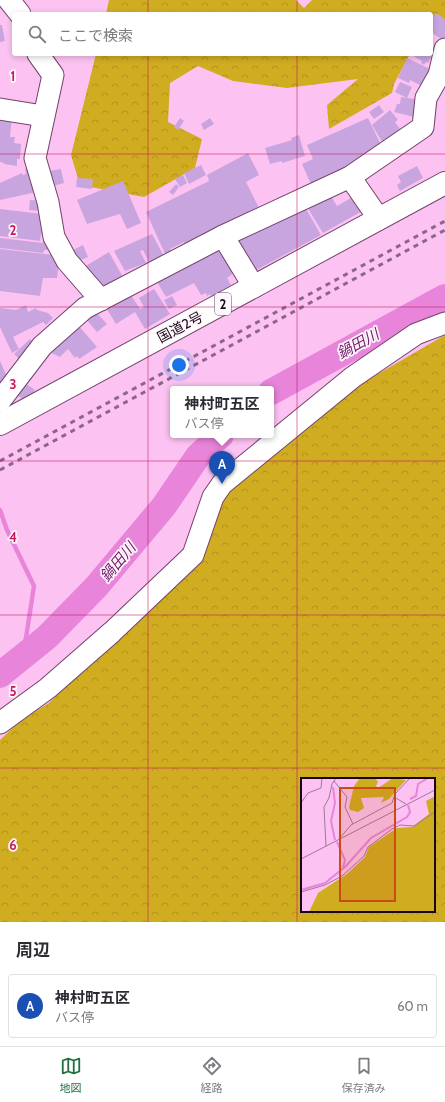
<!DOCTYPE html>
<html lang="ja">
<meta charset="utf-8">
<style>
body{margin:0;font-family:Cabin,"Noto Sans JP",sans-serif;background:#f7f7f7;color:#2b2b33}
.you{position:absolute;left:179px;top:365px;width:14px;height:14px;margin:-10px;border:3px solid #fff;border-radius:50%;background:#1a73e8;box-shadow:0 0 0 6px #1a73e833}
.badge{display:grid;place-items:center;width:26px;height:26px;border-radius:50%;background:#217040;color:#fff;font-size:13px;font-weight:700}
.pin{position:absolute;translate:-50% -33px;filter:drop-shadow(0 1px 2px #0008)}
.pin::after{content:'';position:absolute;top:21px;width:14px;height:12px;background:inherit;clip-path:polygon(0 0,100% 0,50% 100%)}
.popup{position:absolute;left:170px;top:386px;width:104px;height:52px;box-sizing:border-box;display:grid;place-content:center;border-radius:4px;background:#fff;filter:drop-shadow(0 1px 3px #0005);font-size:13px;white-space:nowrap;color:#7c7c81}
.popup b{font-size:15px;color:#2b2b33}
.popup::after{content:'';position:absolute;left:50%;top:100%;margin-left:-8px;border:8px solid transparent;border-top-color:#fff}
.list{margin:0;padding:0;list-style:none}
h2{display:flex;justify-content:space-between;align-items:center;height:52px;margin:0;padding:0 16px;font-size:17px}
h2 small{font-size:13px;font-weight:400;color:#7c7c81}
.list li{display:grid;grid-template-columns:26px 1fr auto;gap:12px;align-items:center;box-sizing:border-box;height:64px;margin:0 8px 8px;padding:0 8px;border:1px solid #e1e1e2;border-radius:4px}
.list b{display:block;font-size:15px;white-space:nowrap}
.list p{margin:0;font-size:13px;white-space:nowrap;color:#7c7c81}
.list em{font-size:13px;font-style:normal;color:#7c7c81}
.icon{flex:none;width:22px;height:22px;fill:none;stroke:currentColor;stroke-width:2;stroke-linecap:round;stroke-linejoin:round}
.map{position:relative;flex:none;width:445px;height:922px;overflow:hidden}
.search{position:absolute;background:#fff;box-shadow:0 2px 6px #0003;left:12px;right:12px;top:12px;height:44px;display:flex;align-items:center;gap:10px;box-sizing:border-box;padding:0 14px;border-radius:4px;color:#7c7c81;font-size:15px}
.sheet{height:124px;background:#fff}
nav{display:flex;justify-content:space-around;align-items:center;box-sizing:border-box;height:56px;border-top:1px solid #e1e1e2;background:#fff;font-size:11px;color:#7c7c81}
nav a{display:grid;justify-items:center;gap:2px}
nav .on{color:#217040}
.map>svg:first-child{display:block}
.forest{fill:url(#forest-crowns);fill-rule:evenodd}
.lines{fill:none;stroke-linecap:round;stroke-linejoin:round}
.stream{stroke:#e884da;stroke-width:4.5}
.river{stroke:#e884da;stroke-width:26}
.building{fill:#c9a5df}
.minor-casing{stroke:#72426b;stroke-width:23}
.highway-casing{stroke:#72426b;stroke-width:24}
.minor{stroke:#fff;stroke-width:21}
.highway{stroke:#fff;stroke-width:22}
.rail{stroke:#8c6686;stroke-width:3;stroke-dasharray:5 5;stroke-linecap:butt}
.grid{fill:none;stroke:#c2185b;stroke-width:1;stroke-opacity:0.55}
.labels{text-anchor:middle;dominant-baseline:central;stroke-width:3.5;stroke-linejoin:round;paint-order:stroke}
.shield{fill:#fdf7fb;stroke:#5d4e5b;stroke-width:1}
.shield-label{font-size:13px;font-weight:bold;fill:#190617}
.street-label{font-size:14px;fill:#190617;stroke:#fdf7fb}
.water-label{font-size:15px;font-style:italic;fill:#721969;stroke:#fdf7fb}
.inset-river{fill:none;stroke:#e884da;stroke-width:2}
.inset-road{fill:none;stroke:#a1779a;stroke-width:1}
.view{fill:#c94d0e;fill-opacity:0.15;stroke:#c94d0e;stroke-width:2}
.inset-edge{fill:none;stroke:#190617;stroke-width:2}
.grid-label{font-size:13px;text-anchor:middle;font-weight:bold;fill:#c2185b;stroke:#fdf7fb;stroke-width:3.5;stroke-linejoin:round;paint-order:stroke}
</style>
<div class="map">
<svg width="445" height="922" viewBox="0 0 445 922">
<defs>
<pattern id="forest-crowns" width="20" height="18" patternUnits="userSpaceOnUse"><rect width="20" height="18" fill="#d0ac21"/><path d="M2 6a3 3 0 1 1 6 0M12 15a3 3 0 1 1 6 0" fill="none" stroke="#b2921d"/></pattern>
</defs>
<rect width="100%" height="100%" fill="#fcc3f2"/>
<!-- forest -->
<g class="forest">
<path d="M 109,0 L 296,0 L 304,8 L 312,0 L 445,0 L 445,19 L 431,32 L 431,14 L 106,14 Z"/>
<path d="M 96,54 L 410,54 L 394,84 L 392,93 L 329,129 L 327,105 L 358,79 L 287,88 L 233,81 L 198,66 L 170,83 L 168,122 L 202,139 L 195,168 L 144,197 L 80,185 L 71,155 Z"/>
<path d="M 445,335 L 445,922 L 0,922 L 0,740 L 21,720 L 49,703 L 66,685 L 199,561 L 220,506 L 232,485 L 352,389 ZM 302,779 L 434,779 L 434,911 L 302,911 Z"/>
</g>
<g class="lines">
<!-- stream -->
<path class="stream" d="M 0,510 L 7,530 L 34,586 L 23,657"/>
<!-- river -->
<g class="river">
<path d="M 271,392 L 445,297"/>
<path d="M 0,675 L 47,637 L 96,587 L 164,506 L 198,456 L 221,435"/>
</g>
</g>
<!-- building -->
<g class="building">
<path d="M 436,13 L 445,19 L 445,42 L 431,32 L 431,20 Z"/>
<path d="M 0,25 L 2,25 L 5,41 L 0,42 Z"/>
<path d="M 431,50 L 434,51 L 428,63 L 426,62 L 424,65 L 421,63 L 422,61 L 410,54 L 431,54 Z"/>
<path d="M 407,58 L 430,69 L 422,86 L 410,80 L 409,83 L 398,78 Z"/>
<path d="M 400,82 L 412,87 L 407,98 L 395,92 Z"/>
<path d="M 401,97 L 421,100 L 414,117 L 394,112 L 397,104 L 400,104 Z"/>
<path d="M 379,105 L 384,112 L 374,119 L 369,112 Z"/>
<path d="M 390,110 L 398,120 L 395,122 L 403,133 L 386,148 L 372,125 Z"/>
<path d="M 0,113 L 12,115 L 10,137 L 15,137 L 14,143 L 21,144 L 20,159 L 17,159 L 17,166 L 4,164 L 4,163 L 0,162 Z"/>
<path d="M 180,118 L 184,121 L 178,130 L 174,127 Z"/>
<path d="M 210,118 L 214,124 L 204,130 L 201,124 Z"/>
<path d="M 368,118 L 383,149 L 362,161 L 311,184 L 302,164 L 313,159 L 307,145 Z"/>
<path d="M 299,135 L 305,156 L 282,163 L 282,161 L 270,164 L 265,148 L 292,140 L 291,138 Z"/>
<path d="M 248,153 L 259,175 L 246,182 L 259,208 L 223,225 L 187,248 L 184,242 L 170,249 L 173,255 L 167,258 L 146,212 L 209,181 L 207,175 Z"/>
<path d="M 34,163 L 41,191 L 0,200 L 0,183 L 22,173 L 23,175 L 26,174 L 25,169 Z"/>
<path d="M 201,165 L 206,175 L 189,184 L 184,173 Z"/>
<path d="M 417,166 L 423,178 L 400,191 L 397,185 L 401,182 L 398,176 Z"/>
<path d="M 61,169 L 64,183 L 53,186 L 49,171 Z"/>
<path d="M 183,175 L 187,183 L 180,187 L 175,179 Z"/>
<path d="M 77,178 L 93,179 L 92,189 L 76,187 Z"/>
<path d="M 123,181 L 141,223 L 127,229 L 120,214 L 87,224 L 77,200 Z"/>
<path d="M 176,184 L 179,187 L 173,195 L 169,192 Z"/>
<path d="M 356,195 L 364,210 L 323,233 L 304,202 L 331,196 L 337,206 Z"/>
<path d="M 30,200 L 43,201 L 42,211 L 29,210 Z"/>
<path d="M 302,202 L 321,235 L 251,273 L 234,237 L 277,214 L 281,222 L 279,214 Z"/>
<path d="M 0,209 L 42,214 L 46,235 L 41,234 L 40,241 L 0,236 Z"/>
<path d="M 152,234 L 165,258 L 151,266 L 143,250 L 140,251 L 146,263 L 125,271 L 114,251 Z"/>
<path d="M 0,238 L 43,243 L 43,240 L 51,240 L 51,250 L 44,250 L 43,253 L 0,248 Z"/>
<path d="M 218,243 L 234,273 L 227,278 L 231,285 L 211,296 L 210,294 L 207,296 L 206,293 L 201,295 L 194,283 L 166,297 L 154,277 Z"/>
<path d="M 83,245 L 88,257 L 78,261 L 73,250 Z"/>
<path d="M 0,249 L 54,255 L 54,261 L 59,262 L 57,278 L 43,278 L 40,296 L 0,291 Z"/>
<path d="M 109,252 L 124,279 L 99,291 L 84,267 Z"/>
<path d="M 154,289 L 170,314 L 145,329 L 135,312 L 116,324 L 105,306 L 129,292 L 140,309 L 144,307 L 139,298 Z"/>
<path d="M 172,296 L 177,305 L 169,309 L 164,300 Z"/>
<path d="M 26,305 L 28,312 L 36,308 L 37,310 L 48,313 L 53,318 L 46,325 L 43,322 L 13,337 L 19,349 L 12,353 L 0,327 L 0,308 L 16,310 Z"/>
<path d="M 95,311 L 107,324 L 97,332 L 86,319 Z"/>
<path d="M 78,325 L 97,347 L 79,359 L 77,356 L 75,358 L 68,349 L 60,357 L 47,351 Z"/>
<path d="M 30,339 L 37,346 L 22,362 L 14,354 Z"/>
<path d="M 0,361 L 9,381 L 0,386 Z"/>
<path d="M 22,381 L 35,390 L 29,398 L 26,396 L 24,400 L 14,393 Z"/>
</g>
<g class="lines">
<defs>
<g id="minor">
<path d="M 9,0 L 20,14"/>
<path d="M 38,54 L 53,75 L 35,158 L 48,202 L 54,237 L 67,261 L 101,300"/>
<path d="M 0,109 L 43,116"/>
<path d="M 350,177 L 379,219"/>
<path d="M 223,236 L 254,287"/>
<path d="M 0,401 L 42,346 L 85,308 L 223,236 L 350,177 L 423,127 L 426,98 L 439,75 L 445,49"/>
<path d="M 0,723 L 48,688 L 112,632 L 193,555 L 213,497 L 222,484 L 353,377 L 416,334 L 445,323"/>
</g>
<path id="highway" d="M 0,424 L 445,183"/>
</defs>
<!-- minor casing -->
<use href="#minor" class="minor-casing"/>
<!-- highway casing -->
<use href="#highway" class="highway-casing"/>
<!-- minor -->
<use href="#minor" class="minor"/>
<!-- highway -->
<use href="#highway" class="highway"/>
<!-- rail -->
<g class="rail">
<path d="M 0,461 L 445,221"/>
<path d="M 0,470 L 445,230"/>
</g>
</g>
<!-- grid -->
<path class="grid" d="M 148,0 L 148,14M 297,0 L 297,14M 148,54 L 148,922M 297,54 L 297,922M 0,154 L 445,154M 0,307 L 445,307M 0,461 L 445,461M 0,615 L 445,615M 0,768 L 445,768"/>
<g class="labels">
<!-- shield labels -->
<rect class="shield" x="215" y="293" width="16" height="22" rx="3"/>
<g class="shield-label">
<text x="223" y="304">2</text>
</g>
<!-- street labels -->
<g class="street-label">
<text transform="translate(180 327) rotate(-28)">国道2号</text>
</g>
<!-- water labels -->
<g class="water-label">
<text transform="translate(358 344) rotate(-29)">鍋田川</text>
<text transform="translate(118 562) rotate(-50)">鍋田川</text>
</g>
</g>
<!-- overview -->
<g transform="translate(301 778)">
<rect width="134" height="134" fill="#fcc3f2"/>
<path d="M 59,0 L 74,0 L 77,4 L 75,8 L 77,10 L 92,0 L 105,2 L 88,21 L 80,25 L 83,19 L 60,20 L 63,30 L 57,34 L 49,32 L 48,29 L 53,8 ZM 134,18 L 134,134 L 8,134 L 17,115 L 46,96 L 64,79 L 68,69 L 96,50 L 111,49 L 128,36 L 125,23 Z" fill="#d0ac21"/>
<path class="inset-river" d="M 32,9 L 34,25 L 30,43 L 34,62M 109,21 L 115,18 L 117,6 L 127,0M 36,64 L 44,82 L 42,90M 0,112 L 24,105 L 45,88 L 70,60 L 106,39 L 109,34 L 107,27"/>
<path class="inset-road" d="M 33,3 L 46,19 L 44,29 L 52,46M 93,19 L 105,26M 0,25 L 7,15 L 20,10 L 21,0M 38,61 L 50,47 L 91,25 L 94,16 L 109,0M 25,68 L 23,29 L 28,20 L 31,6 L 35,0M 0,81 L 134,12M 0,114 L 24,107 L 41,98 L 63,78 L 67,69 L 91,51 L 99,47 L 113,48 L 134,34"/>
<path class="view" d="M 39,10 L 94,10 L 94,123 L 39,123 Z"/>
<rect width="134" height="134" class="inset-edge"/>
</g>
<g class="grid-label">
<text x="13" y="81">1</text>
<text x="13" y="235">2</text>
<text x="13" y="389">3</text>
<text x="13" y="542">4</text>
<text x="13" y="696">5</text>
<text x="13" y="850">6</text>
</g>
</svg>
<div class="you"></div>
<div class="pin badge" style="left:222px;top:484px;background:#1a4fb4">A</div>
<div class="popup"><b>神村町五区</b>バス停</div>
<div class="search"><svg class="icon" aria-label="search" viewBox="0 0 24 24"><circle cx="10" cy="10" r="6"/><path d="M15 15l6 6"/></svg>ここで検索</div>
</div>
<section class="sheet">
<h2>周辺<small></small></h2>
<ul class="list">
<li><span class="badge" style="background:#1a4fb4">A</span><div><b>神村町五区</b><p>バス停</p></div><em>60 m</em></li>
</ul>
</section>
<nav>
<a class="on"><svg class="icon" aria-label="map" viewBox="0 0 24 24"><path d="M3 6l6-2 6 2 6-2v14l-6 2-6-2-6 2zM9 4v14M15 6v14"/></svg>地図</a>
<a><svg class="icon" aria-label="directions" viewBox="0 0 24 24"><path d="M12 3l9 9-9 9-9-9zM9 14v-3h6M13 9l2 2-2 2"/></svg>経路</a>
<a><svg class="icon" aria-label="saved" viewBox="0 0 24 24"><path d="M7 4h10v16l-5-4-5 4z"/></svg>保存済み</a>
</nav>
